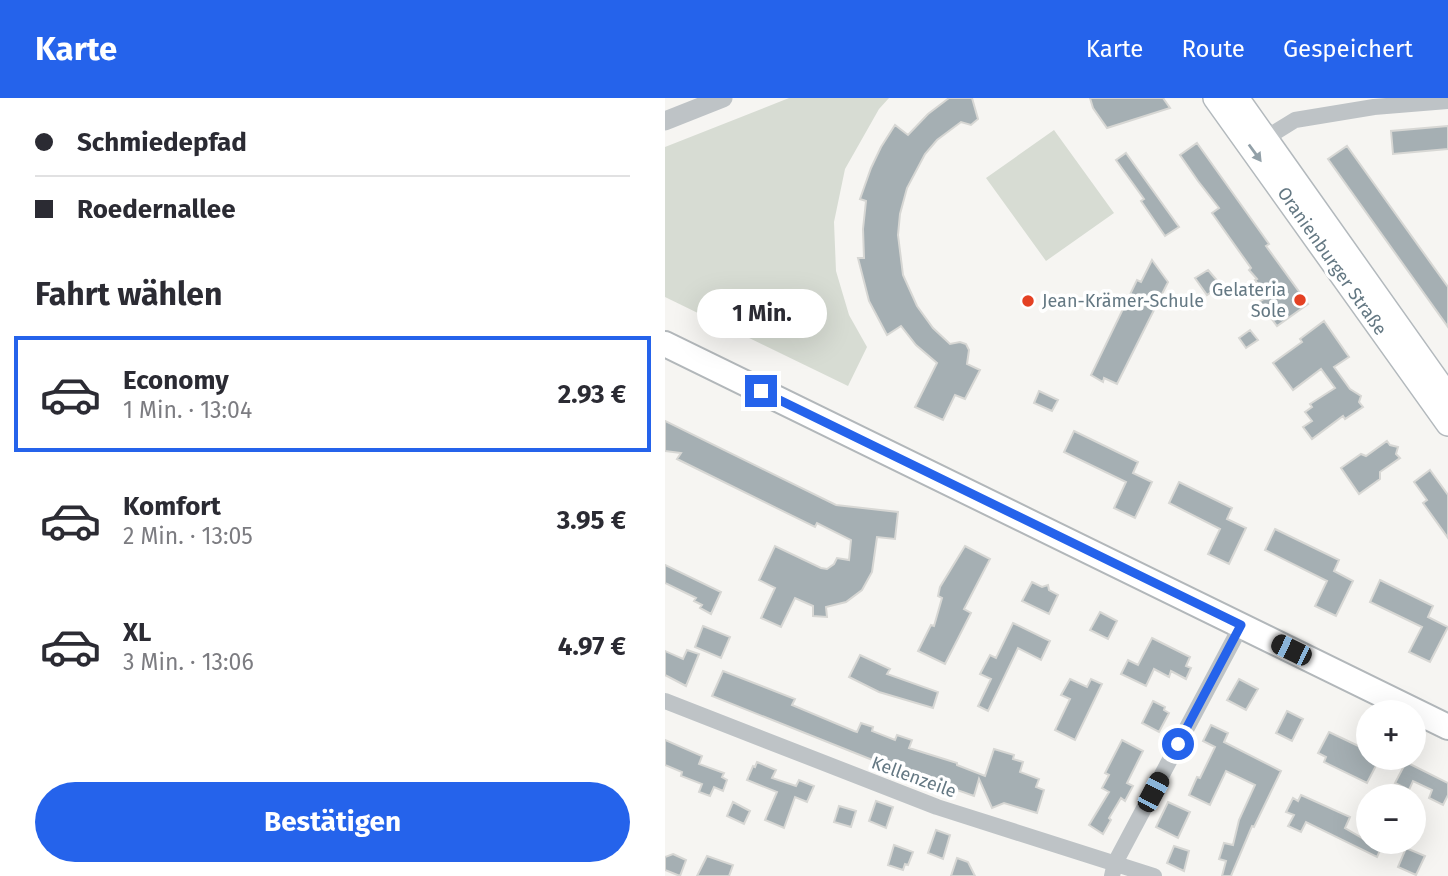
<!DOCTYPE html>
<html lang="de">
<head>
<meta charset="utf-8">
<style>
	:root { --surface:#fff; --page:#f7f7f7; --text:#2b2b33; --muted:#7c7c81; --line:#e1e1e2; --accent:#2563eb }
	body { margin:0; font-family:"Fira Sans",sans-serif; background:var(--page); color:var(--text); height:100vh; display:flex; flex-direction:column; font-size:26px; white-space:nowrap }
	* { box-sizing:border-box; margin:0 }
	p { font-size:23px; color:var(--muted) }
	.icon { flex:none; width:38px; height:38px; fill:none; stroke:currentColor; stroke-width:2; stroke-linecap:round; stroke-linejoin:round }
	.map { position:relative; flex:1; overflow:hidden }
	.details { display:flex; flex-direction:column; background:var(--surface); width:665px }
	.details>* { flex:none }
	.hud { display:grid; align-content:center; height:154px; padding:0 35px; background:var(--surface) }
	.fabs { position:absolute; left:691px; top:602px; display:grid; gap:14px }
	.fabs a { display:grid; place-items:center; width:70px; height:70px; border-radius:50%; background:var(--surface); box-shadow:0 7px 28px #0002; font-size:35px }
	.end { position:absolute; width:32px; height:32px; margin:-16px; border:9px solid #2563eb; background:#fff; box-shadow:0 0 0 4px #fff }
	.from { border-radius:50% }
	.bubble { position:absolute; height:49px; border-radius:24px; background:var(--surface); box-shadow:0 7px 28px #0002; font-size:23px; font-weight:700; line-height:49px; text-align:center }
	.car { position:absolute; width:21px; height:42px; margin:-21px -10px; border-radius:9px; box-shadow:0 0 5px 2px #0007; background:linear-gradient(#222 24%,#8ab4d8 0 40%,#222 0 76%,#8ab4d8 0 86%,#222 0) }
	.hud b { display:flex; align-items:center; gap:24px; height:66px; font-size:26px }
	.hud b+b { border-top:2px solid var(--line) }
	.hud i { width:18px; height:18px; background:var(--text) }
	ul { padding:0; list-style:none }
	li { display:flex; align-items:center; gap:21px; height:116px; margin:0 14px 10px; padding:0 21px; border:4px solid transparent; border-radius:0px }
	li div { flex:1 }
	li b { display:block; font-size:26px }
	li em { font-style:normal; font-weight:700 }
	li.active { border-color:var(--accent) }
	li>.icon { width:63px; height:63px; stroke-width:1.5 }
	h2 { padding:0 35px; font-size:32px; line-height:84px }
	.cta { display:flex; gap:14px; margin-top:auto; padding:14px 35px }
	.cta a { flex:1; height:80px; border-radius:42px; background:var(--accent); color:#fff; font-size:28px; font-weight:700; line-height:80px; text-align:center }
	header { display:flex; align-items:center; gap:42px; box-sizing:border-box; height:98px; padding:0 35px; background:var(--accent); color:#fff }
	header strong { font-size:33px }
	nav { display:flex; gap:38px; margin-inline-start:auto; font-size:24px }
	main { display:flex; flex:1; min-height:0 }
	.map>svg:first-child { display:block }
	.green { fill:#d7dcd3 }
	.building { fill:#a5afb3; stroke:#d7d7d4; stroke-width:2 }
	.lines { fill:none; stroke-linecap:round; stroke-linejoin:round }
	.secondary-casing { stroke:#b3b9bd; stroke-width:26 }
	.primary-casing { stroke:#b2b7ba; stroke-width:28 }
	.minor { stroke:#bec3c6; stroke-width:16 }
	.tertiary { stroke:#bec3c6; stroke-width:19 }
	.secondary { stroke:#fff; stroke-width:23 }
	.primary { stroke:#fff; stroke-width:24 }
	.oneway { fill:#92a0a8 }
	.route { stroke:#2563eb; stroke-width:9 }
	.poi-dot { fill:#e44123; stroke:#fff; stroke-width:2.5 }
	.labels { text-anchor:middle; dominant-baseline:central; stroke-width:7; stroke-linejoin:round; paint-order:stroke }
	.street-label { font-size:18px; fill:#647883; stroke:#fff }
	.poi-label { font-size:18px; fill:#647883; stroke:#fff; text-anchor:end }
</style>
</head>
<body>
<header>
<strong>Karte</strong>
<nav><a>Karte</a><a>Route</a><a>Gespeichert</a></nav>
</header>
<main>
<section class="details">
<div class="hud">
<b><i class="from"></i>Schmiedepfad</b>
<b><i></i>Roedernallee</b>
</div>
<h2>Fahrt wählen</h2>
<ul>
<li class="active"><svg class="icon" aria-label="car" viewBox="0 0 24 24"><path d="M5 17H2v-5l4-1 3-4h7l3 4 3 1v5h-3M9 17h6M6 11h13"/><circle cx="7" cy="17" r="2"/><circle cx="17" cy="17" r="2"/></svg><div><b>Economy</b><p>1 Min. · 13:04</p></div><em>2.93 €</em></li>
<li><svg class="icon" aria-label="car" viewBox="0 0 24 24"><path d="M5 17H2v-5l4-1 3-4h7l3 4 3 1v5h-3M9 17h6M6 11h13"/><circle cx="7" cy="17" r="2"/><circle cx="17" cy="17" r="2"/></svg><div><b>Komfort</b><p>2 Min. · 13:05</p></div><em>3.95 €</em></li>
<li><svg class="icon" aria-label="car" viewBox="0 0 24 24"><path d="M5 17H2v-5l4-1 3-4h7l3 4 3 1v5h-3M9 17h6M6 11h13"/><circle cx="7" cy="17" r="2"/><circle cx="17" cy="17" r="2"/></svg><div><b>XL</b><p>3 Min. · 13:06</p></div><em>4.97 €</em></li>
</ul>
<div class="cta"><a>Bestätigen</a></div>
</section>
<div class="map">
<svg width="783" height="778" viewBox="0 0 783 778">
	<rect width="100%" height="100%" fill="#f6f5f2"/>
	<path class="green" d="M124,0H224L214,11L180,71L169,124L171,173L184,217L202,249L183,288L0,199V49Z
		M389,32L449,115L381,163L321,80Z"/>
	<path class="building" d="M284,0H307L313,21L306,27L296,24L272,42L260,56L242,90L235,116L233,137L238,177L252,208L268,230L285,246L295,244L301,246L304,252L302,266L315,272L300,301L290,297L278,322L250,309L272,265L251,247L236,228L222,237L204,203L193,160H199L198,131L201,103L195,101L206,70L216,49L230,27L243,37L263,16Z
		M425,0H498L505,10L442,30L428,10Z
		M783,28V51L728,56L726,33Z
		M532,45L604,146L601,148L643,206L612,228L594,204L602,199L590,182L592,181L584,172L586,170L547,115L554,110L533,83L515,57Z
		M682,48L783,189V229L663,61Z
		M461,55L514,129L500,138L476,103L479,101L451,62Z
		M487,162L503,184L452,286L439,280L438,284L426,277L472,182L476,184Z
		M543,172L556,187L542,197L530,180Z
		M659,223L684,259L669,269L685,291L696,298L694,304L698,309L680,321L678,318L647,341L638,329L647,323L640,314L647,309L645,306L670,290L656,271L628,292L608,265L637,244L635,241Z
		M585,232L593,242L581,250L574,240Z
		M374,293L393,302L387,313L369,305Z
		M0,323L171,407L233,414L230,441L212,439L207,474L197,492L181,504L161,509L162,519L148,518V508L130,500L116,529L96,520L110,490L94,482L110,448L156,470L162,471L169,466L172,460L184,462L186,442L152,425L150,429L12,361L16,355L0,353Z
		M409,333L473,364L468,375L487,384L470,420L449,410L461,384L399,354Z
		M722,343L725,347L733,349L731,356L735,360L715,374V381L694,396L676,370L696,356L701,358Z
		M765,372L783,397V440L758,405L762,402L749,384Z
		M514,384L567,410L562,421L581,430L564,466L543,456L555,431L504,405Z
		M610,431L674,462L669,473L688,483L671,518L650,508L662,483L600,452Z
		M300,448L325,461L299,511L306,515L280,566L253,553L266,527L269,528L277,500L273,498L275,489Z
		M0,467L56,494L46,516L35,510L37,507L29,503L31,500L0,485Z
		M715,482L768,508L763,519L783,529L765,564L744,554L757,529L705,504Z
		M367,484L377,489L383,487L384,492L393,497L384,516L357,503Z
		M435,514L452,523L443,541L425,532Z
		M348,525L385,543L376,562L353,550L323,613L313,608L326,581L315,576L325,557L331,560Z
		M38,528L65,539L56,560L30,549Z
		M487,540L525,559L521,568L526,570L521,581L506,573L504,579L489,571L481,588L456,576L463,562L473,567Z
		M22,552L34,556L21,588L0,577V553L18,561Z
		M195,557L225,571L222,576L273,594L268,610L214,594L184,579Z
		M58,573L130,601L127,607L189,633L192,634L196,625L208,629L207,633L230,642L232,637L247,642L244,650L292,665V667L320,678L329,651L349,657L348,661L358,664L355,674L374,681L371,689L379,692L372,715L339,705L327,710L314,681L309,698L210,663L47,598Z
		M405,581L422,589L426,581L437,586L410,642L390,632L405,601L396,597Z
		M574,581L593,591L581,612L562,602Z
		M488,603L500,609L499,612L504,615L494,634L477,625Z
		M622,613L638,621L627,643L611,635Z
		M546,627L563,635L559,644L616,673L589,729L587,728L566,778H557L561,763L554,761L559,745L568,747L574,722L590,687L561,673L545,707L524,697L532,679L535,680L550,649L538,643Z
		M664,634L704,653V660H715L702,685L659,664L661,659L653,655Z
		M0,642L37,658L34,666L59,675L57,679L62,682L58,693L49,689L45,698L34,694L37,686L16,678L17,674L0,667Z
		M457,642L478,653L462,685L468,688L460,703L456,700L444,720L446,722L438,736L424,727L444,694L437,690L444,677L440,675Z
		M92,664L111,672L107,680L131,688L134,682L149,688L142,704L130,699L119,730L100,722L112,694L82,682L88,668L90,669Z
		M741,664L783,685V697L778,707L764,700L767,692L748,683L744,692L730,685Z
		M636,697L685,719L680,730L704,744H719L712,759L641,724L636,734L623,728L629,717L621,714L628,700L633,703Z
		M211,703L228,709L221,730L204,723Z
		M68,704L85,713L79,726L62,718Z
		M503,704L525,714L513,740L491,729Z
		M174,708L191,713L186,729L169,724Z
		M271,732L285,737L278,761L263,755Z
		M229,747L248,754L243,767L240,766L238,772L223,767Z
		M509,748L524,753L519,773L502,765Z
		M741,750L760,758L751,777L733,769Z
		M8,756L21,762L15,778L0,772V759Z
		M42,758L68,767L64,778H32Z
		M292,760L303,764L310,778H286Z"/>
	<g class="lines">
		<defs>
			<path id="secondary" d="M550,0L783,326
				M572,0L783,298"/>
			<path id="primary" d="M0,246L783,629"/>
		</defs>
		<use href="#secondary" class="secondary-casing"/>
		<use href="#primary" class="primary-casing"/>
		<path class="minor" d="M601,40L630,22L709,9L783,3
			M0,603L272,709L489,778
			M447,778L450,765L576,528"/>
		<path class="tertiary" d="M0,23L58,0"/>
		<use href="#secondary" class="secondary"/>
		<use href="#primary" class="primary"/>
	</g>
	<defs><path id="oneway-solid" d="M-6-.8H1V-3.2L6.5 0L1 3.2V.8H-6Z" transform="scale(1.75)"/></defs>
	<use class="oneway" href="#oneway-solid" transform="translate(590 55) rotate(54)"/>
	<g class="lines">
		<path class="route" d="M96,293L576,527L513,646"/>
	</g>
	<g class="poi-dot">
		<circle cx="635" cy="202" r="7"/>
		<circle cx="363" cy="203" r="7"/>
	</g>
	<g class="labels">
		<g class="street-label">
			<text transform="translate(667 163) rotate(55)">Oranienburger Straße</text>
			<text transform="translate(249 679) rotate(20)">Kellenzeile</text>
		</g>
		<g class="poi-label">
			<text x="621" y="192">Gelateria<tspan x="621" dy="21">Sole</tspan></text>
			<text x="377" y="203" text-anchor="start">Jean-Krämer-Schule</text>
		</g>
	</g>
</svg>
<div class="fabs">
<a>+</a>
<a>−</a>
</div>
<i class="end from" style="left:513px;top:646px"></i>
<i class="end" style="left:96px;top:293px"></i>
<div class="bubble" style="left:32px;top:191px;width:130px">1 Min.</div>
<i class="car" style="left:626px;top:552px;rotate:296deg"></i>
<i class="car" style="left:488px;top:694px;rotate:28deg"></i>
</div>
</main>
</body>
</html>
